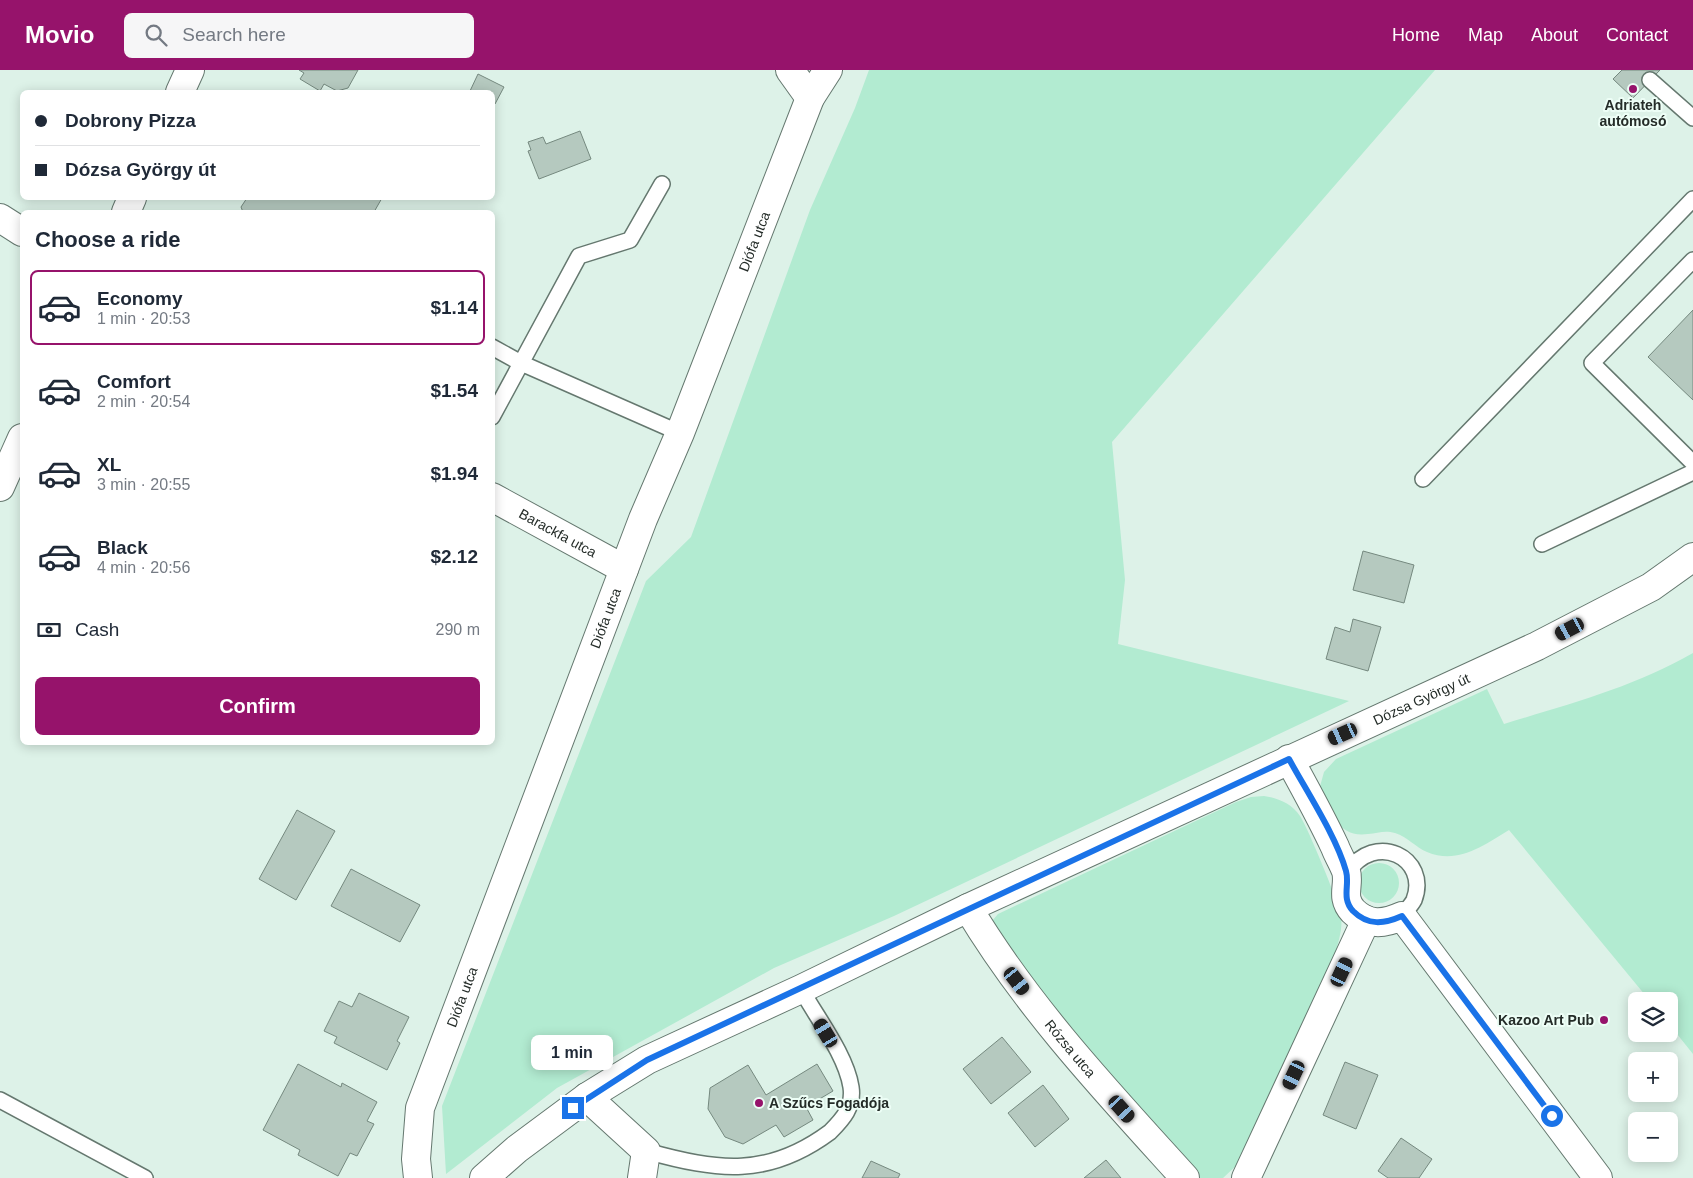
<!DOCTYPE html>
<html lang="en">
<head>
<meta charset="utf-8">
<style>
	:root { --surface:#fff; --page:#f6f6f7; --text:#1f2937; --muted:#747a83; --line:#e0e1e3; --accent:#96136b }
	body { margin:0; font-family:Helvetica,sans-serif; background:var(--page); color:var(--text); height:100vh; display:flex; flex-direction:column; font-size:19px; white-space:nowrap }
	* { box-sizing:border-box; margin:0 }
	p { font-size:16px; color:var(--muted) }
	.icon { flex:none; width:28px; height:28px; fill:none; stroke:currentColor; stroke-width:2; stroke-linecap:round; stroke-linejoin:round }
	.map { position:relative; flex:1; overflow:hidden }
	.drawer { position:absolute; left:20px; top:140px; width:475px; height:535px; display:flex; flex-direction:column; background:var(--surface); border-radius:8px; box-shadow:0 2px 12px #0003 }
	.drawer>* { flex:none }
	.banner { position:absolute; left:20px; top:20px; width:475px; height:110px; border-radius:8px; box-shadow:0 2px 12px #0003; display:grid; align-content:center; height:110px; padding:0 15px; background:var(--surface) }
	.controls { position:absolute; left:1628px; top:922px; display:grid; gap:10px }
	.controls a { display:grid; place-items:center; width:50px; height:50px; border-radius:8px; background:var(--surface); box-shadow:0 2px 12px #0003; font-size:25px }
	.end { position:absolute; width:22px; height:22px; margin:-11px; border:6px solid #1a73e8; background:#fff; box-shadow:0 0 0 2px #fff }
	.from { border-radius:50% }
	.bubble { position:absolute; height:35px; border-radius:8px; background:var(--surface); box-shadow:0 2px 12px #0003; font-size:16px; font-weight:700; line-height:35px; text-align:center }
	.car { position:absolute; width:15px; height:30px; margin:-15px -8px; border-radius:6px; box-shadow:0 0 4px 1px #0007; background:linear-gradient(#222 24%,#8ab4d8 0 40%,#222 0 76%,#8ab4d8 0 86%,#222 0) }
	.banner b { display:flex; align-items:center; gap:18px; height:48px; font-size:19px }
	.banner b+b { border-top:1px solid var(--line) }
	.banner i { width:12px; height:12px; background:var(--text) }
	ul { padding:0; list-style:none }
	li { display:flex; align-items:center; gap:15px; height:75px; margin:0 10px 8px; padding:0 5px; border:2px solid transparent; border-radius:8px }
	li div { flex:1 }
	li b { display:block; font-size:19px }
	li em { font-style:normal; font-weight:700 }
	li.on { border-color:var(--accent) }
	li>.icon { width:45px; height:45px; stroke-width:1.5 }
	h2 { padding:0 15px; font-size:22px; line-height:60px }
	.pay { display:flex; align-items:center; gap:12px; height:55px; padding:0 15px; font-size:19px }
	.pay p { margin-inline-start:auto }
	.cta { display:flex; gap:10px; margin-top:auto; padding:10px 15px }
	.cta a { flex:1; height:58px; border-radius:8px; background:var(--accent); color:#fff; font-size:20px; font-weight:700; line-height:58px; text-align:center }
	header { display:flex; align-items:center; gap:30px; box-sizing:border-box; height:70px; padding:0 25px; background:var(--accent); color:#fff }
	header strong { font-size:24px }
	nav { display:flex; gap:28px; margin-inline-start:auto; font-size:18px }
	.search { width:350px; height:45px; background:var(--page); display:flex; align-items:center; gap:12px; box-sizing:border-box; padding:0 18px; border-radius:8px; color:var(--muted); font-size:19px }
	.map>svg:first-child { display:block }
	.green { fill:#b2ebd1 }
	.building { fill:#b5c9bf; stroke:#75897f }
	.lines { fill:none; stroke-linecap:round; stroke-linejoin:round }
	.service-casing { stroke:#65786f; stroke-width:18 }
	.minor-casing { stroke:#65786f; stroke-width:30 }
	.secondary-casing { stroke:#65786f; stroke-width:30 }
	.service { stroke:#fff; stroke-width:15 }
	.minor { stroke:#fff; stroke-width:28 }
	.secondary { stroke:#fff; stroke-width:28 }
	.route { stroke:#1a73e8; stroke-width:6 }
	.poi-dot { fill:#96136b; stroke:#edfef6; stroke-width:2 }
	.labels { text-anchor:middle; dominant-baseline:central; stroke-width:4; stroke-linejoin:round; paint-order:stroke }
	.poi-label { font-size:14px; font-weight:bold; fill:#242c28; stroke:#edfef6 }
	.street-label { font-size:14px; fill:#242c28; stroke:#edfef6 }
</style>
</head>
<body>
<header>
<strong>Movio</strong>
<div class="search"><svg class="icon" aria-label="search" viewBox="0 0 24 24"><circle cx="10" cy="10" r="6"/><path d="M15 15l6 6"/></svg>Search here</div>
<nav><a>Home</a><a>Map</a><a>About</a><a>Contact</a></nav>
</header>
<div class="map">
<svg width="1693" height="1108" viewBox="0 0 1693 1108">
	<rect width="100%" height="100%" fill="#ddf2e8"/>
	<path class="green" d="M869,0H1435L1112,372L1125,510L1118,574L1349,631L894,846L774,898L557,1018L446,1104L442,1036L646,511L691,467L810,140L855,38Z
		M1693,583V984L1669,954V931H1650L1509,760C1484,775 1458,795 1427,782C1415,777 1408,767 1395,763C1385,760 1378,763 1368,764C1338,768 1332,743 1319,720L1324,702L1336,689L1487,619L1504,654C1569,634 1634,617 1693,583Z
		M1264,726C1278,728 1292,734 1300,746C1308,758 1339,833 1341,846C1343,859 1338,873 1335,885L1239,1093L1223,1108H1199L1018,902L992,851L998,844L1236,732L1251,727Z
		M1359 813a20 20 0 1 1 40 0a20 20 0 1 1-40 0Z"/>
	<path class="building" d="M299,0H358L348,18L337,21L324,14L320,21L300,9L304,3Z
		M1622,0H1660L1633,28L1613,9Z
		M478,4L504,17L495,34L492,33V22L470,21Z
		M580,61L591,89L539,109L528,81L531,80L528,72L543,67L546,74Z
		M247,128H382L374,142H243L241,137Z
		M1693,240V330L1648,287Z
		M1363,481L1414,495L1404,533L1353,520Z
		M1353,549L1381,557L1368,601L1326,589L1335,557L1350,562Z
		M297,740L335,761L296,830L259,809Z
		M351,799L420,835L400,872L331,836Z
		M359,923L409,947L397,971L400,973L387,1000L334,973L337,967L324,961L339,931L352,937Z
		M1002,967L1031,1002L991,1034L963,999Z
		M1345,992L1378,1005L1356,1059L1323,1045Z
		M298,994L341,1017L342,1013L377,1032L367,1051L374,1054L357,1086L350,1083L338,1106L298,1085L300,1080L263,1060Z
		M817,994L833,1021L806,1037L813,1050L784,1067L776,1055L743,1074L725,1067L708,1039L710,1018L748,995L766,1025Z
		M1043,1015L1069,1049L1035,1077L1008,1043Z
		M1401,1068L1432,1089L1419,1108H1388L1378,1101Z
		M1106,1090L1121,1108H1084Z
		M871,1091L900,1104L898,1108H862Z"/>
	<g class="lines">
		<defs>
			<path id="service" d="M1650,10L1693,48
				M1693,190L1592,293L1693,393
				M492,277L521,293L680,363
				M492,347L579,186L630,170L662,114
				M1423,409L1693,129
				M1542,474L1693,402
				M1347,803C1375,760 1430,788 1414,830C1411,836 1405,841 1402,846
				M0,1030L145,1108
				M646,1081C718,1101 768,1108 830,1062C843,1049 854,1037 851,1017C846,985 817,948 801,919"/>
			<g id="minor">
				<path d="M790,0L810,28"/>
				<path d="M180,22L190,0"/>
				<path d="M126,142L132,128"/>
				<path d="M0,148L22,162"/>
				<path d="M0,417L22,368"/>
				<path id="s1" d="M492,427L624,499"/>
				<path d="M1289,689C1305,718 1321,747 1335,777C1338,785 1343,793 1346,801C1350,815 1340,827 1353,841C1368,856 1384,854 1402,846L1598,1108"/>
				<path id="s2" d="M968,838C1028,938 1107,1022 1185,1108"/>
				<path d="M587,1027L646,1081L642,1108"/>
				<path id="s3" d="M418,1108L416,1089L420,1038L643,449L680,363L810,28L828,0"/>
				<path d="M1246,1108L1366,850"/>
			</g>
			<g id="secondary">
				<path id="s4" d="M484,1108L517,1079L587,1027L647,990L801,919L968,838L1537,576L1651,517L1693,487"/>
			</g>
		</defs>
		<use href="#service" class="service-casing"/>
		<use href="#minor" class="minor-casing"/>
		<use href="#secondary" class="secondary-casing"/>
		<use href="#service" class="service"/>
		<use href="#minor" class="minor"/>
		<use href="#secondary" class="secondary"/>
	</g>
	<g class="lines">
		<path class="route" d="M573,1038L647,990L1289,689C1307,722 1336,766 1346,801C1350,815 1341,828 1353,841C1368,856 1384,854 1402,846L1552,1046"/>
	</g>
	<g class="poi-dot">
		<circle cx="1633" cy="19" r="5"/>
		<circle cx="1604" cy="950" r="5"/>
		<circle cx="759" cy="1033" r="5"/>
	</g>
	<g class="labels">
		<g class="poi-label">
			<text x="1633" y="35">Adriateh<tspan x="1633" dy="16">autómosó</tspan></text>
			<text x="1594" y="950" text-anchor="end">Kazoo Art Pub</text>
			<text x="769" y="1033" text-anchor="start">A Szűcs Fogadója</text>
		</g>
		<g class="street-label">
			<text stroke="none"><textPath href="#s3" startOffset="999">Diófa utca</textPath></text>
			<text stroke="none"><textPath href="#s1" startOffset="75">Barackfa utca</textPath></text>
			<text stroke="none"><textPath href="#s3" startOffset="594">Diófa utca</textPath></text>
			<text stroke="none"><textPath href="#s4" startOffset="1056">Dózsa György út</textPath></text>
			<text stroke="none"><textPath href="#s3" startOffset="189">Diófa utca</textPath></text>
			<text stroke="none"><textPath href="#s2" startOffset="174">Rózsa utca</textPath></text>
		</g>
	</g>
</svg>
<div class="controls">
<a><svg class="icon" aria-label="layers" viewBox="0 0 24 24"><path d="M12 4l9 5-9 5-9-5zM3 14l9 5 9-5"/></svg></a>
<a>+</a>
<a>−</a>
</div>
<i class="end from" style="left:1552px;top:1046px"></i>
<i class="end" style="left:573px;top:1038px"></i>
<div class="bubble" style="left:531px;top:965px;width:82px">1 min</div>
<i class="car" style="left:1570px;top:559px;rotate:242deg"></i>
<i class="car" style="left:1343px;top:664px;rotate:246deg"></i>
<i class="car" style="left:1342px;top:902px;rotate:25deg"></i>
<i class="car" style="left:1017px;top:911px;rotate:142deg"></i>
<i class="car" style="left:826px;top:963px;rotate:329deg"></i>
<i class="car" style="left:1294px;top:1005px;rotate:205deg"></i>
<i class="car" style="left:1122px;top:1039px;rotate:138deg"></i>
<div class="banner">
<b><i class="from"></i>Dobrony Pizza</b>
<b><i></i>Dózsa György út</b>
</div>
<section class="drawer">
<h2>Choose a ride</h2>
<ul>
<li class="on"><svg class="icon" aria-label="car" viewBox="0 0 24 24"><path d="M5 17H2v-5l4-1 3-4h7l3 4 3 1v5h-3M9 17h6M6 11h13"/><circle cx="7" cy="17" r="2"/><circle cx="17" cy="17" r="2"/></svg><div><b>Economy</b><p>1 min · 20:53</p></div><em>$1.14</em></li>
<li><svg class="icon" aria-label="car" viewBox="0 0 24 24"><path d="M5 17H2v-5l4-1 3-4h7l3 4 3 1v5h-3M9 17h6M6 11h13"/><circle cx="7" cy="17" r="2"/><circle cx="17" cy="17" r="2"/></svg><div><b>Comfort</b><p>2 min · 20:54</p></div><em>$1.54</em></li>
<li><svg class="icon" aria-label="car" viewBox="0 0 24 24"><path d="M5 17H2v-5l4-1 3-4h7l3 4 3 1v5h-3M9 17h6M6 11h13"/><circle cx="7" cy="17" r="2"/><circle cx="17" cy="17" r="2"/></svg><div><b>XL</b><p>3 min · 20:55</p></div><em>$1.94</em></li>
<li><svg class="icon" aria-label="car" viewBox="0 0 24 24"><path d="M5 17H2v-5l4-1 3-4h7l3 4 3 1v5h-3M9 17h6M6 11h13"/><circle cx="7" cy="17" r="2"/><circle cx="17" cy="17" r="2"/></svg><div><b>Black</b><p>4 min · 20:56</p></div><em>$2.12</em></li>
</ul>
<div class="pay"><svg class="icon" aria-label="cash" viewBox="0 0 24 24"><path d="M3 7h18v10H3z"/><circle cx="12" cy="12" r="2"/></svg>Cash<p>290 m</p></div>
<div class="cta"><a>Confirm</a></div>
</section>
</div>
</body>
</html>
